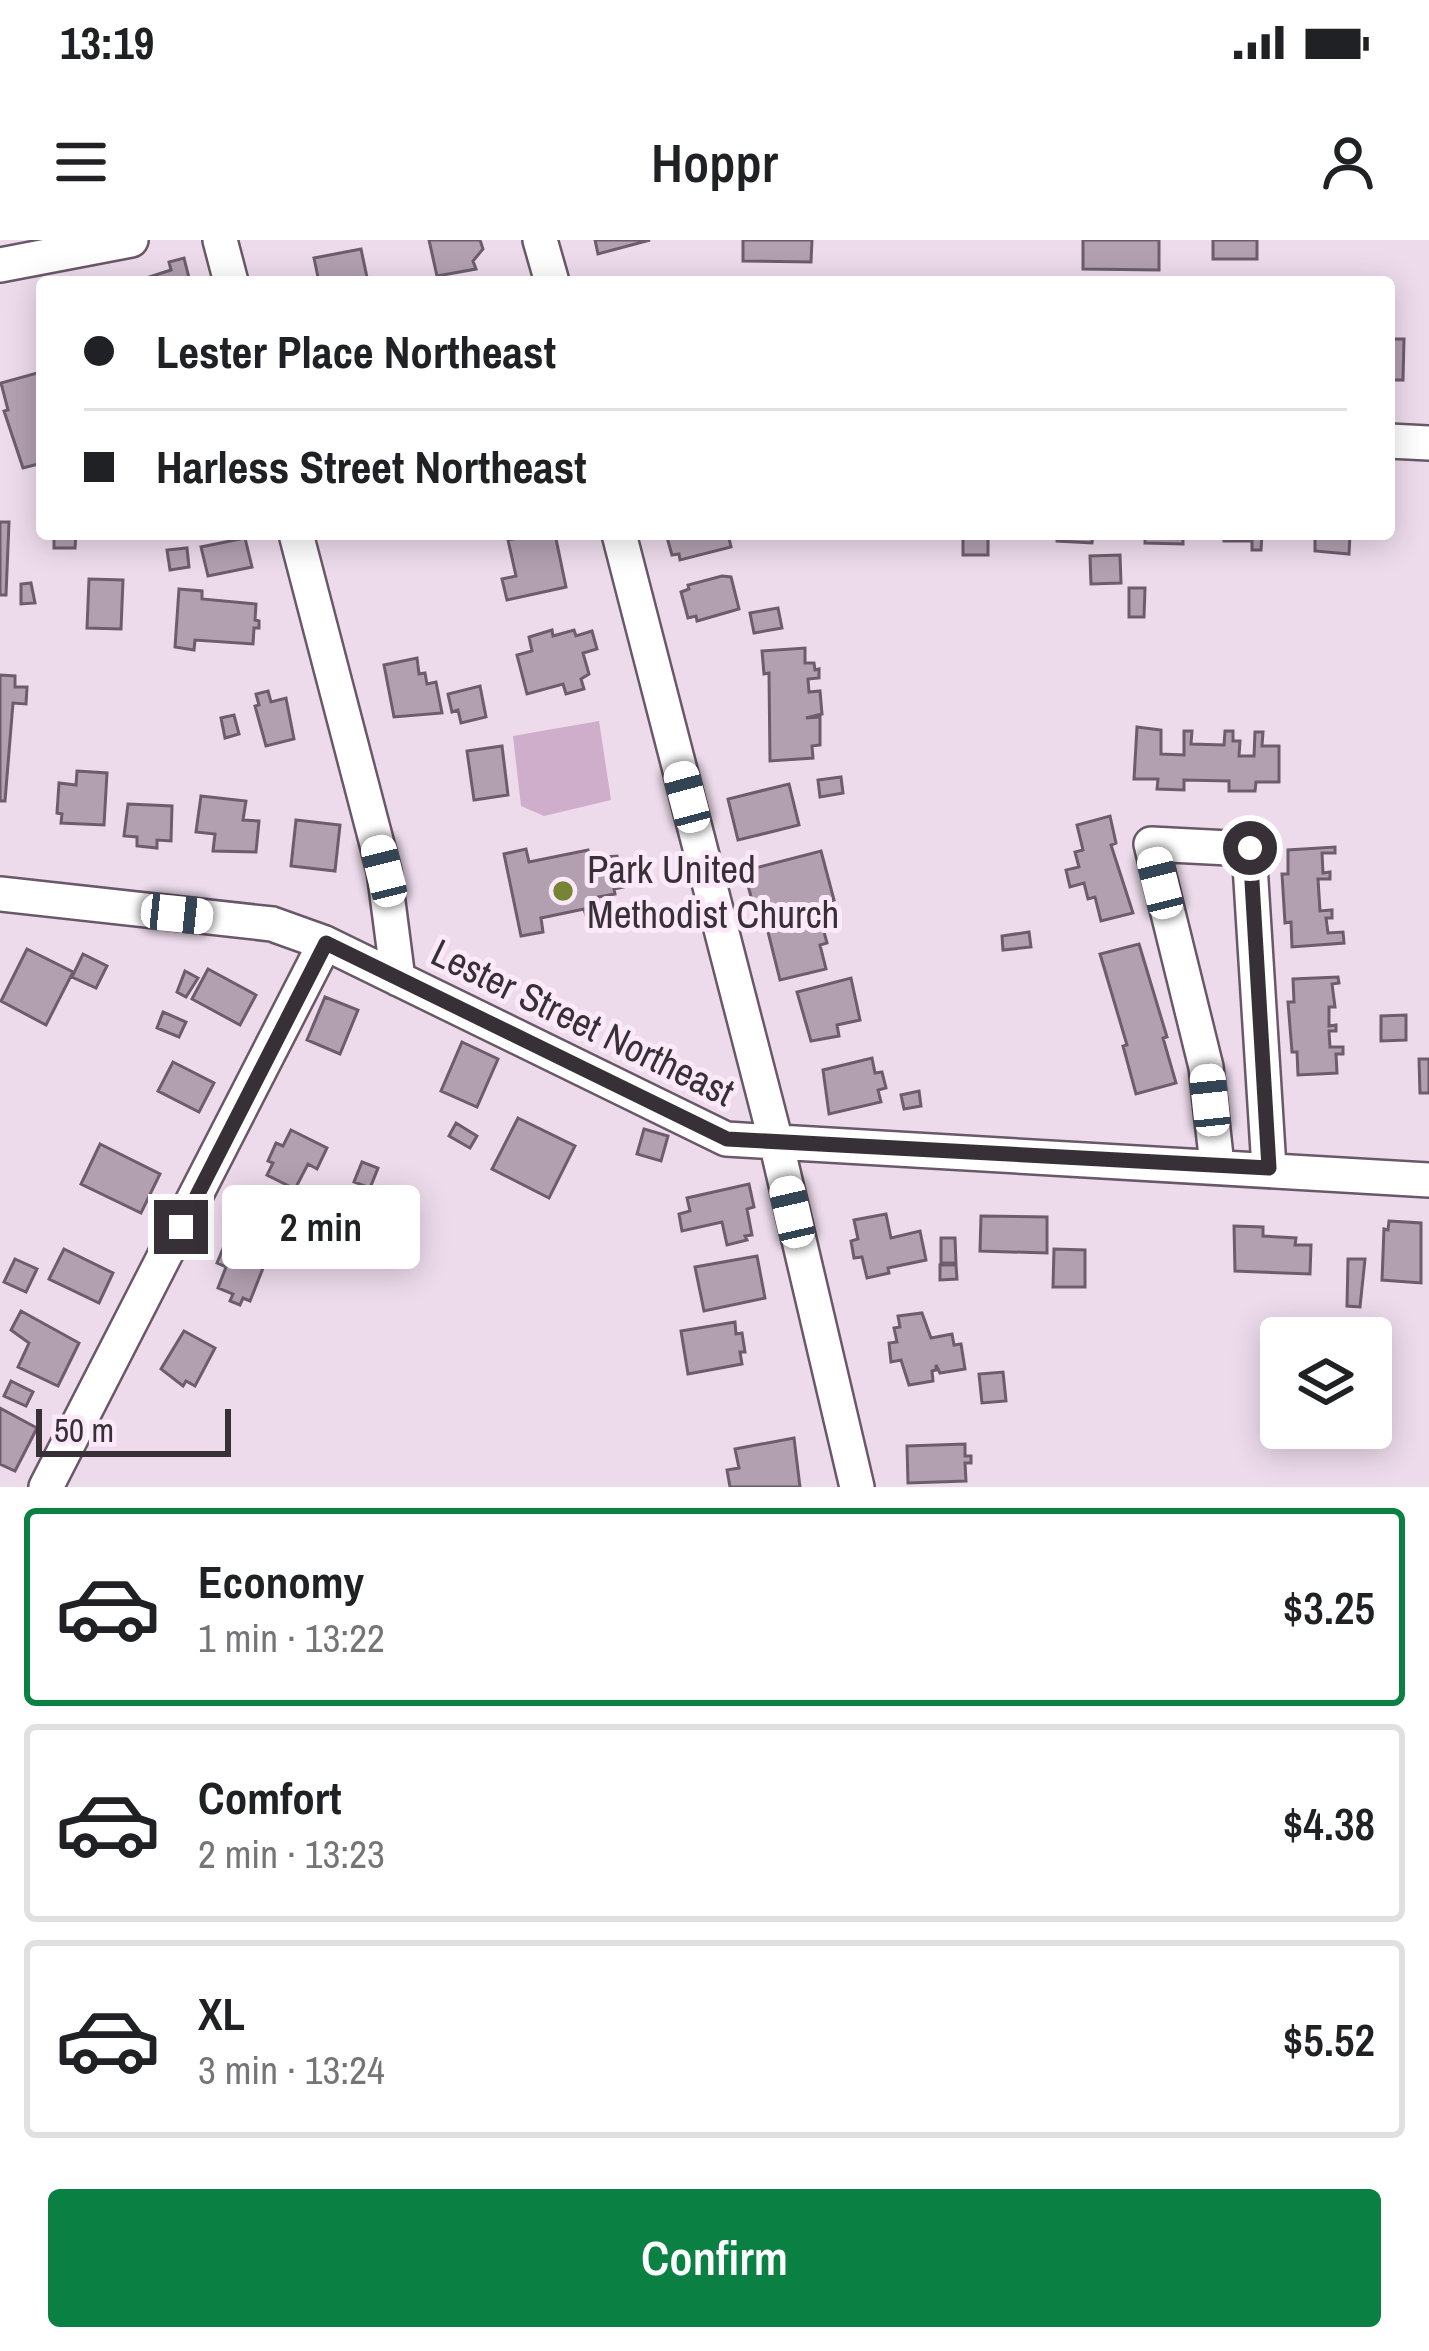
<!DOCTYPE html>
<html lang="en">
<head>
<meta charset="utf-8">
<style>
	:root { --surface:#fff; --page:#f2f2f2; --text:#202124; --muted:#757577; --line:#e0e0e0; --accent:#0b8043 }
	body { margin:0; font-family:"Archivo Narrow",sans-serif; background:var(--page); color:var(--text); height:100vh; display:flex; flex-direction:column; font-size:45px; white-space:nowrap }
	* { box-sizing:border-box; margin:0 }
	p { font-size:39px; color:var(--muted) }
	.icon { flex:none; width:66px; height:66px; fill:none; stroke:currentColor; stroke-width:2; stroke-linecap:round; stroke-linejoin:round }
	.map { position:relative; height:1247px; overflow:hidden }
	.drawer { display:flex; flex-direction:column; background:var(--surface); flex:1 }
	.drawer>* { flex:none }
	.banner { position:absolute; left:36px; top:36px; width:1359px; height:264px; border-radius:12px; box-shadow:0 6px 30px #0003; display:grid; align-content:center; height:264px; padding:0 48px; background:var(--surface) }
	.fabs { position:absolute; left:1260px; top:1077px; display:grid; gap:24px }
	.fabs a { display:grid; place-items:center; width:132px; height:132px; border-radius:12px; background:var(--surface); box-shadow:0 6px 30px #0003; font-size:60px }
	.scale { position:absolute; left:36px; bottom:30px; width:195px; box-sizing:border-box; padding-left:12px; border:6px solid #373036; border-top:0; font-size:33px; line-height:42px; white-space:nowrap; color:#373036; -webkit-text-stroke:9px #fbe8f9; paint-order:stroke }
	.end { position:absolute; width:54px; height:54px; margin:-27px; border:15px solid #373036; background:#fff; box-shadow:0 0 0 6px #fff }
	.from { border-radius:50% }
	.bubble { position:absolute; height:84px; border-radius:12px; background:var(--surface); box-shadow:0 6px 30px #0003; font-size:39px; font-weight:600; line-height:84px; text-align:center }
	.car { position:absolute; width:36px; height:72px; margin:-36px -18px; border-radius:15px; box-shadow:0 0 9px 3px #0007; background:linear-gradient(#fff 24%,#345 0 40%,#fff 0 76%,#345 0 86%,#fff 0) }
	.banner b { display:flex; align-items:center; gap:42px; height:114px; font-size:45px }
	.banner b+b { border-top:3px solid var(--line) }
	.banner i { width:30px; height:30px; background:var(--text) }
	ul { padding:21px 0 0; list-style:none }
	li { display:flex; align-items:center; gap:36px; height:198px; margin:0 24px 18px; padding:0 24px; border:6px solid var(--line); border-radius:12px }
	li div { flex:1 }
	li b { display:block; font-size:45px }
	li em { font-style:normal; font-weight:600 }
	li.current { border-color:var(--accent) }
	li>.icon { width:108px; height:108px; stroke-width:1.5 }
	.primary-button { display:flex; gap:24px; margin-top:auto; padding:24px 48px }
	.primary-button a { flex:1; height:138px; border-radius:12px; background:var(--accent); color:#fff; font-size:48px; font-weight:600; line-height:138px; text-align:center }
	.status { display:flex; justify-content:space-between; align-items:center; height:84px; padding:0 60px; background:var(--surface); direction:ltr }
	.status svg { height:33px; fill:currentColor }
	header { display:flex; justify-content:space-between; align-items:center; height:156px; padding:0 48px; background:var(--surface); font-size:54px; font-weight:600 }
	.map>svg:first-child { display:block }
	.green { fill:#ceaecb }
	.building { fill:#b2a0b0; stroke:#6d5d6c; stroke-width:3 }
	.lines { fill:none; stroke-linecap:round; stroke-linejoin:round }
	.minor-casing { stroke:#695968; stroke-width:38 }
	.minor { stroke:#fff; stroke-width:33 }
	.route { stroke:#373036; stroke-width:15 }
	.poi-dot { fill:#758534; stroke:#fbe8f9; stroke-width:4.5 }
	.labels { text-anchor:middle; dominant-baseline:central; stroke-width:10; stroke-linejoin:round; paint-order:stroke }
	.poi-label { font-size:39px; fill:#373036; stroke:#fbe8f9; text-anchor:start }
	.street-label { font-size:39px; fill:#373036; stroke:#fbe8f9 }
</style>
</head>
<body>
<div class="status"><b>13:19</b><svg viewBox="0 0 49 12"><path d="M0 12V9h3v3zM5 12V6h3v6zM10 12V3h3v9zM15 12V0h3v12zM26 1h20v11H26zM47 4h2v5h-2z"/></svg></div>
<header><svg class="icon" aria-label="menu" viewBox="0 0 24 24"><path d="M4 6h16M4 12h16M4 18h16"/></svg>Hoppr<svg class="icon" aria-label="person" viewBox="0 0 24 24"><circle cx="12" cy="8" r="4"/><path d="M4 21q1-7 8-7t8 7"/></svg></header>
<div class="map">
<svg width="1429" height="1247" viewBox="0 0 1429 1247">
	<rect width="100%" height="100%" fill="#eddbeb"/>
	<path class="green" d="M599,481L611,560L544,576L521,566L513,496Z"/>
	<path class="building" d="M429,0H480L483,9L473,21L476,29L437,36Z
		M595,0H650L598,14Z
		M743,0H812L811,22L743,21Z
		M1083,0H1159V30L1083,29Z
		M1213,0H1257V19H1213Z
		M361,9L368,42H319L314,18Z
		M184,18L190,42H134L171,30L169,22Z
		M1389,99H1404L1403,140H1389Z
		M37,133L42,153V223L23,228L4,171L8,170L1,143Z
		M0,282H9L6,355H0Z
		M54,294H76L75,308H54Z
		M537,294H555L566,347L507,360L502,339L516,336L508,300Z
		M666,294H728L731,307L680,320L679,314L672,315Z
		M1057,294H1093L1092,303L1057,301Z
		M1145,294H1183V304L1145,303Z
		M1224,294H1262L1261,310H1252V301H1224Z
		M1315,294H1350L1349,314L1315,311Z
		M245,298L252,327L208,336L201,307Z
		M963,298H988V315H963Z
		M187,308L189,327L170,330L167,310Z
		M1120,315L1121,343L1091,344L1090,316Z
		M722,336L731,337L739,369L697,381L696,376L688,378L681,352L689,349L688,345Z
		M89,339L123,340L121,389L87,388Z
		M31,343L35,363L21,364V344Z
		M1129,348H1145L1144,377H1129Z
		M179,349L202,351V359L256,364L255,380L259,381V388H254L253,404L195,400L194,410L175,407Z
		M778,368L782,388L754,393L750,373Z
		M552,390L553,396L574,390L576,396L592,391L597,409L583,413L589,434L581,439L584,449L566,454L563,444L527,454L517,415L532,411L529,397Z
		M805,408V423H814L815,430L819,429V438L808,439L809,452L820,451L822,474L806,478L820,477V505L812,506L813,518L770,521L769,433L764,434L762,411Z
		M417,418L419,434L425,433L427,444L436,442L442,473L394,477L384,425Z
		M0,435L15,436V447H27L26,464L13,463L5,561H0Z
		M480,446L486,477L461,483L458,470L452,472L448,454Z
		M268,451L271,462L286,458L294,499L266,506L255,466L259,465L256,454Z
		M234,475L239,494L225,498L221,478Z
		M1137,487L1161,490V514L1184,515V491H1192L1191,504L1224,505L1225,491H1233V501H1240L1239,516H1254L1255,492H1263L1262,506H1279V542H1256L1255,551H1229V541L1184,540V550L1157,549L1158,539H1134Z
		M502,506L508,555L474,560L467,511Z
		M77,531L107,533L104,585L61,583L62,574L57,573L59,543L76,545Z
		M841,537L843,553L820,557L818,540Z
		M789,544L799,585L738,600L728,559Z
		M201,556L246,561L243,580L259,581L256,612L213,611L215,594L196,592Z
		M128,564L172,566L171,601L157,600V608L137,606V597L124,596Z
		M1110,576L1116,603L1111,605L1133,673L1101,681L1095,657L1088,659L1084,643L1070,647L1066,630L1079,627L1075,612L1083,610L1077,585Z
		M296,580L340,585L335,631L291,626Z
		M1335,607V613H1322L1323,633L1330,632V639H1318L1320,671L1332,670V678H1326L1328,693L1343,692L1344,703L1292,707L1291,682L1285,683L1282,634H1288V610Z
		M526,609L529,622L588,610L590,618L617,616L623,647L614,649L615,654L598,657L597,673L586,676L584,669L541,678L543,692L521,696L504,614Z
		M821,611L834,660L758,682L744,631Z
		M812,678L815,690L823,688L827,703L820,705L826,729L780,740L767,688Z
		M1029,692L1031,707L1003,710L1002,696Z
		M1139,704L1167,797L1163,798L1176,843L1136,854L1123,806L1127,805L1100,714Z
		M27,709L73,732L46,785L1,761Z
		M83,714L107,726L96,748L72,737Z
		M208,729L256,755L240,785L192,759Z
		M185,731L198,738L186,757L177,752Z
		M1338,737L1339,743L1332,744L1335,767H1329V786L1336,785V791H1329L1330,807H1343V814H1336L1337,833L1298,835L1297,812H1292L1288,762H1294L1293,739Z
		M851,738L860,780L837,785L839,796L811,801L797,752Z
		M325,757L358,770L340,814L307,800Z
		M163,772L186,782L179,797L157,788Z
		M1406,775V800L1381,801V776Z
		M462,802L498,819L477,867L441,851Z
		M872,818L875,833L882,832L886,848L878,850L881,862L829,874L823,830Z
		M1419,819H1429V853H1420Z
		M173,822L214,843L199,872L158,851Z
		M919,851L921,866L904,869L901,855Z
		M518,878L575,906L549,958L492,929Z
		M456,883L477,896L470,908L449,896Z
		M644,889L668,896L661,921L637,914Z
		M291,890L327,908L317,929L308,924L295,949L267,935L273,923L268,921L276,903L283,906Z
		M100,904L160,934L141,973L81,944Z
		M362,922L378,928L370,948L354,942Z
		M749,944L754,967L747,969L752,995L745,996L747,1000L727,1005L722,982L682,991L679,974L690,971L687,958Z
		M886,974L891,998L920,991L926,1020L888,1028L889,1033L867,1038L862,1017L854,1018L851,1001L858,999L854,980Z
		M981,976L1047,977V1013L980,1011Z
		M1389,981L1421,983V1043L1382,1040L1384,989L1388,990Z
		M1234,986L1263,987V996L1296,998L1295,1005H1311L1310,1034L1235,1031Z
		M244,992L273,1003L250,1061L243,1058L240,1065L230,1061L233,1054L218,1048L226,1027L217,1023L227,999L239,1004Z
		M941,998H955L956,1023H941Z
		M64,1009L113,1033L99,1063L49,1039Z
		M1054,1009L1085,1010V1047H1053Z
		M757,1016L765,1058L704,1071L695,1027Z
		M15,1019L37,1029L26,1052L4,1042Z
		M1348,1019H1365L1360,1067L1347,1066Z
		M940,1025H956L957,1039L940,1040Z
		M21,1071L79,1103L58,1146L18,1127L29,1103L11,1090Z
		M922,1073L931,1098L952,1094L954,1105L961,1104L965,1129L940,1133L936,1125V1130L932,1131L933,1141L909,1145L901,1120L891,1122L889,1103L897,1102L894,1088L900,1087L898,1076Z
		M735,1082L736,1094L742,1093L745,1112H740L742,1124L688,1134L681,1091Z
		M184,1091L215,1108L195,1146L186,1141L183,1146L161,1129Z
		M1003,1132L1006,1161L982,1163L979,1134Z
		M11,1141L33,1152L26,1166L4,1156Z
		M0,1168L37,1188L15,1231L0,1224Z
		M794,1198L800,1247H730L727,1230L739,1228L735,1209Z
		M965,1204V1216H971V1223H965L966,1241L908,1243L907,1206Z"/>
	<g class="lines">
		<defs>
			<path id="minor" d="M220,0L231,42
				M540,0L552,42
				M0,25L131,0
				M1389,201L1429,203
				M296,294L384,631L398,739
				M619,294L776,902L857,1247
				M0,654L272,684L325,703L726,899L1429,940
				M1217,925L1206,827L1151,604L1249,609L1269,928
				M46,1247L325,703"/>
		</defs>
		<use href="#minor" class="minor-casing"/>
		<use href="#minor" class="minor"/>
	</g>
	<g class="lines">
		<path class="route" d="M181,987L326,703L727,899L1269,928L1250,608"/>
	</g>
	<circle class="poi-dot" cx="563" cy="651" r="12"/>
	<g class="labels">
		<g class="poi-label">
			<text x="587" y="629">Park United<tspan x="587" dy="45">Methodist Church</tspan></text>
		</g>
		<g class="street-label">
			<text transform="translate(583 782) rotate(26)">Lester Street Northeast</text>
		</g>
	</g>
</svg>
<div class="fabs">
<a><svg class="icon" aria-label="layers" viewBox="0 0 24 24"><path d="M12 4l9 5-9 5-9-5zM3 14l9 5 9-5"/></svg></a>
</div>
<div class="scale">50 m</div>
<i class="end from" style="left:1250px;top:608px"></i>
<i class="end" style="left:181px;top:987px"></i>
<div class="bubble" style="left:222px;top:945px;width:198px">2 min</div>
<i class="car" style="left:687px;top:557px;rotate:345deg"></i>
<i class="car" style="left:384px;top:631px;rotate:346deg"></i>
<i class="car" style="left:1160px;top:643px;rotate:346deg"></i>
<i class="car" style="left:177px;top:674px;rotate:96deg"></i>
<i class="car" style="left:1210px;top:860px;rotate:354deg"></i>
<i class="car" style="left:792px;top:972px;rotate:347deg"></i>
<div class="banner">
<b><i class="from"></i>Lester Place Northeast</b>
<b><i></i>Harless Street Northeast</b>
</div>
</div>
<section class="drawer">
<ul>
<li class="current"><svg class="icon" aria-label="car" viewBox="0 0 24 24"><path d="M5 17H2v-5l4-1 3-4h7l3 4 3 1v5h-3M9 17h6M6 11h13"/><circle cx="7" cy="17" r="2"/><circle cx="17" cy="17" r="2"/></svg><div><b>Economy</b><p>1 min · 13:22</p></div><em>$3.25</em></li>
<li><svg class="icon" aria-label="car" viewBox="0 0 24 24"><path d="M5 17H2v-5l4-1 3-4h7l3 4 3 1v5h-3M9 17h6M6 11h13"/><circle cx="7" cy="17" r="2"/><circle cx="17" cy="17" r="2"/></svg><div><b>Comfort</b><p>2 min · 13:23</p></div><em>$4.38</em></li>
<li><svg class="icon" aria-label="car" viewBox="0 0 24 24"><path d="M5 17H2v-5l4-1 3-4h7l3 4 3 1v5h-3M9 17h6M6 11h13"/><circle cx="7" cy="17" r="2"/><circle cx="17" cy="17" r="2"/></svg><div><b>XL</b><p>3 min · 13:24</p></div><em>$5.52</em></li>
</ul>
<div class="primary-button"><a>Confirm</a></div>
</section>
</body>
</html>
